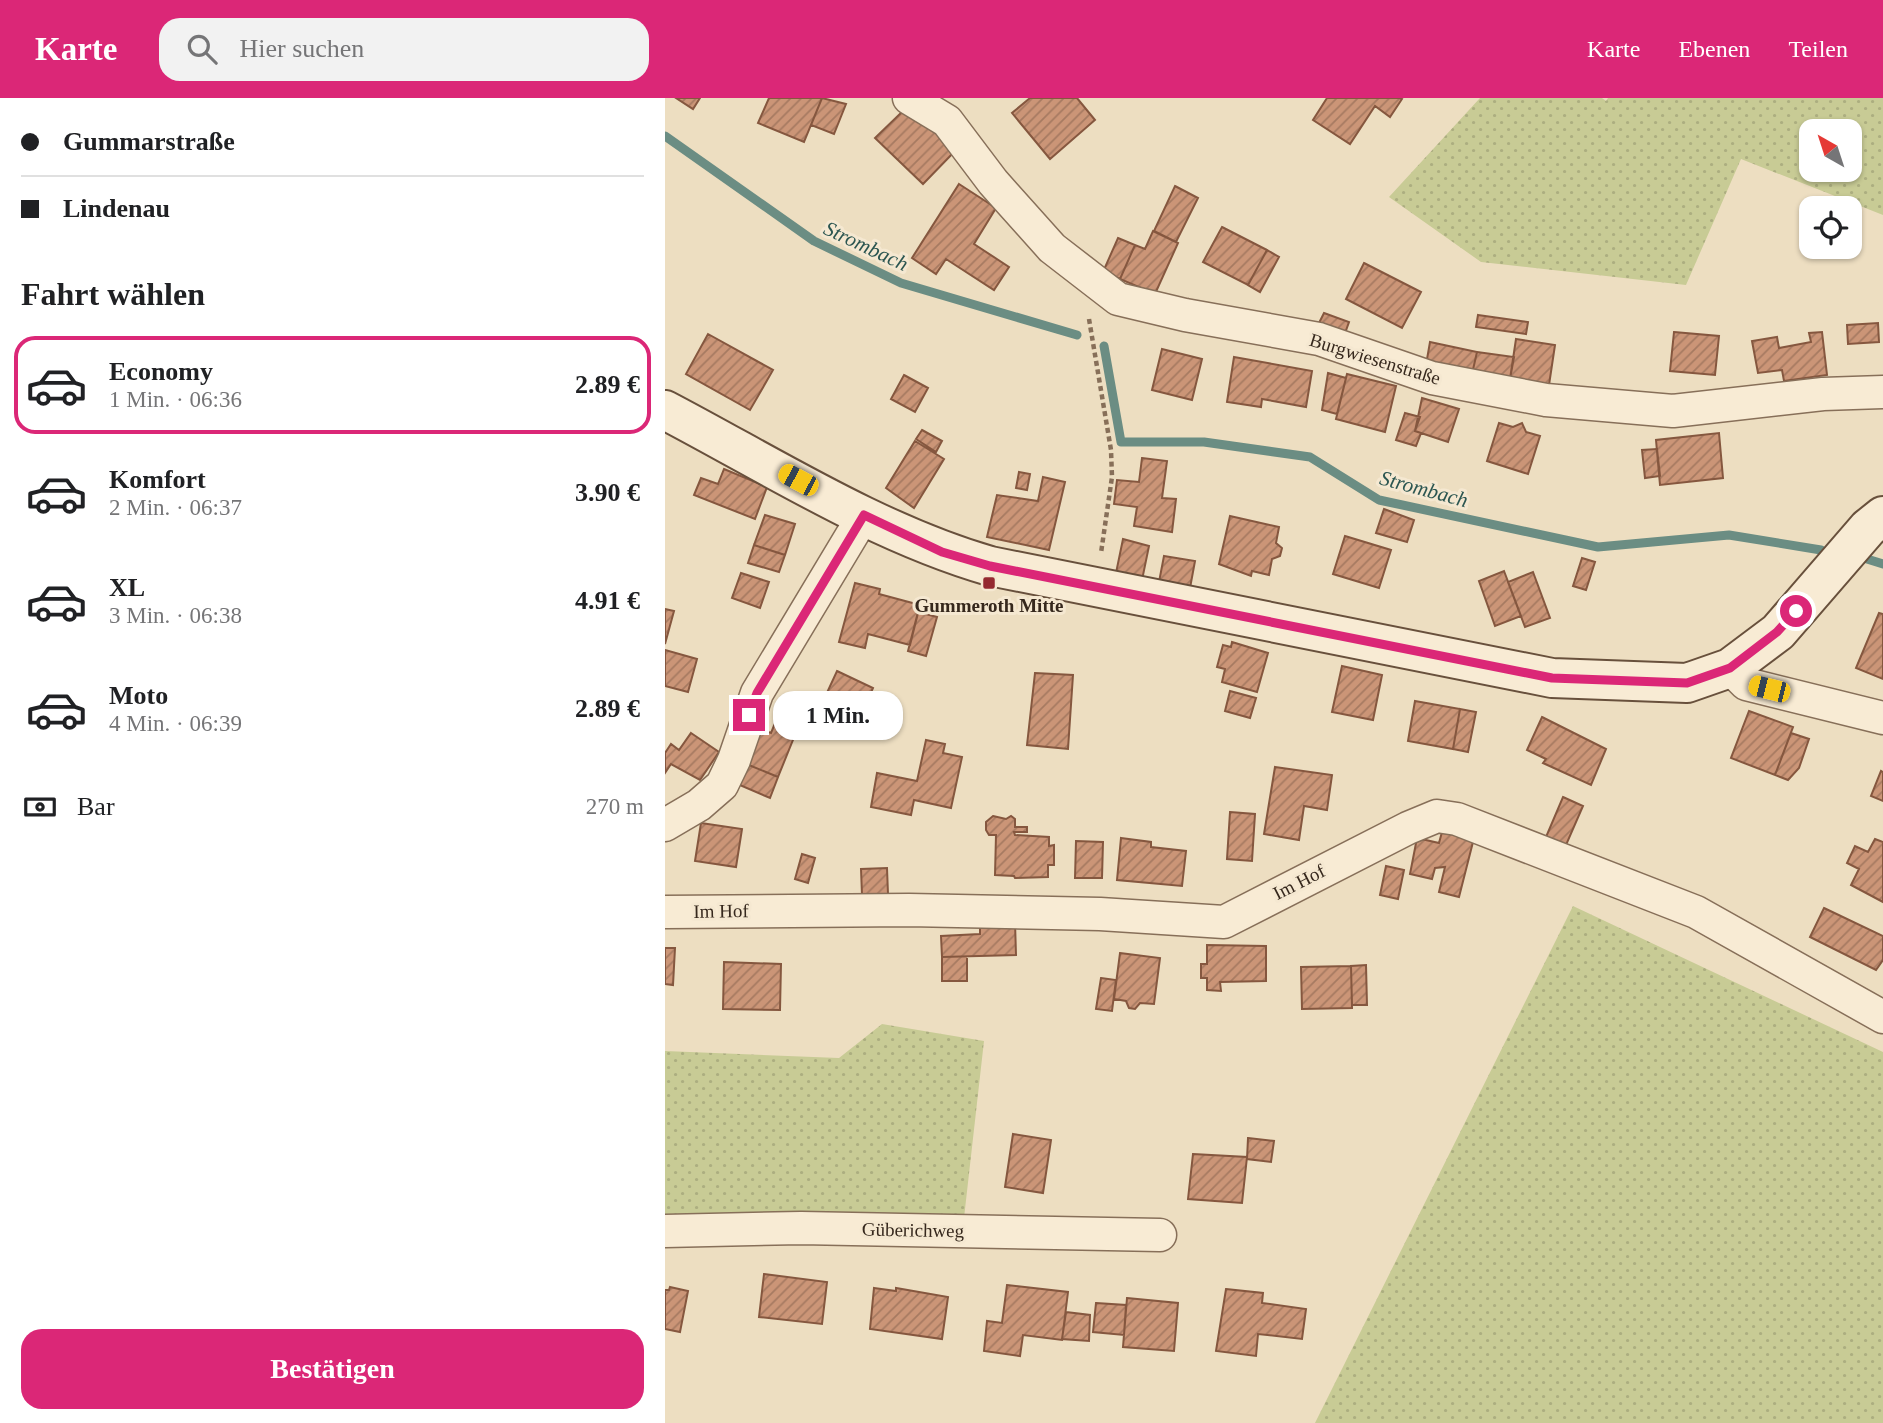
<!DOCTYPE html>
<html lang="de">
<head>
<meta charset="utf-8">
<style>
	:root { --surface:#fff; --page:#f2f2f2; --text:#202124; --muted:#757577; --line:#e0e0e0; --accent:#db2777 }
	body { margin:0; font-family:Georgia,serif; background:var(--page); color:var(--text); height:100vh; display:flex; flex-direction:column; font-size:26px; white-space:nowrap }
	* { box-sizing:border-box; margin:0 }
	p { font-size:23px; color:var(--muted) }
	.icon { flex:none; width:38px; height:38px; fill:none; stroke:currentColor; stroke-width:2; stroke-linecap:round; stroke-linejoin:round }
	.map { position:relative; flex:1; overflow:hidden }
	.details { display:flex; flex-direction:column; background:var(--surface); width:665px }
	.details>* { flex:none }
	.top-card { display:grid; align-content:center; height:154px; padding:0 21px; background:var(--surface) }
	.needle { width:46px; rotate:321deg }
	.buttons { position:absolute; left:1134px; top:21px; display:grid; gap:14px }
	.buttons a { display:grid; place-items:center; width:63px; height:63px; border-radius:14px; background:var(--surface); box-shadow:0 2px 5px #0004; font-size:35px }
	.end { position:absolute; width:32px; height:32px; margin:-16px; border:9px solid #db2777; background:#fff; box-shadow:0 0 0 4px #fff }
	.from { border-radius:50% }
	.bubble { position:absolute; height:49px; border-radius:21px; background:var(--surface); box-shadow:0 2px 5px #0004; font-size:23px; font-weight:600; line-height:49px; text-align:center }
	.car { position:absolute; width:21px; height:42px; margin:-21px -10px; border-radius:9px; box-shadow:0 0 5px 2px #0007; background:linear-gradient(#f5c518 24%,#345 0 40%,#f5c518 0 76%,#345 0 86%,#f5c518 0) }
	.top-card b { display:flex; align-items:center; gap:24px; height:66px; font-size:26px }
	.top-card b+b { border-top:2px solid var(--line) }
	.top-card i { width:18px; height:18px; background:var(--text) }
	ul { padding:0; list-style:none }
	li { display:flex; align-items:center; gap:21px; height:98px; margin:0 14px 10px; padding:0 7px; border:4px solid transparent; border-radius:21px }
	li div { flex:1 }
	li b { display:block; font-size:26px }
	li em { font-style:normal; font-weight:600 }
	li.current { border-color:var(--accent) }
	li>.icon { width:63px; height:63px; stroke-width:1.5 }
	h2 { padding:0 21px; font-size:32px; line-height:84px }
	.pay { display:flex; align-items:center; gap:18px; height:77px; padding:0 21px; font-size:26px }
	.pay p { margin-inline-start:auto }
	.button { display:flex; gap:14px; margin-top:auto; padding:14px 21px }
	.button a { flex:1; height:80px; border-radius:21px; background:var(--accent); color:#fff; font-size:28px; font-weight:600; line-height:80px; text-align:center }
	header { display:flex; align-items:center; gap:42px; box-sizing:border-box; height:98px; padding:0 35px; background:var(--accent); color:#fff }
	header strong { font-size:33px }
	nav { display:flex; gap:38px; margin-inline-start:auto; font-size:24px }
	.search { width:490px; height:63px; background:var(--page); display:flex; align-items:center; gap:18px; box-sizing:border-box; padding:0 24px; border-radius:21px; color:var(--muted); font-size:26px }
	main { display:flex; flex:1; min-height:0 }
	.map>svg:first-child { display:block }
	.grass { fill:url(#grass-dots); fill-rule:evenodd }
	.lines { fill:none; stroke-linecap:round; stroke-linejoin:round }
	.stream { stroke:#6b8d83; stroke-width:9 }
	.building { fill:url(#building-hatch); stroke:#85573f; stroke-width:2 }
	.street-casing { stroke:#876f59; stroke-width:35 }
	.secondary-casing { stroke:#68503c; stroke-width:42 }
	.path { stroke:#876f59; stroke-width:4.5; stroke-dasharray:5 3.5; stroke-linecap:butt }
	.street { stroke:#f8ebd4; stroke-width:32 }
	.secondary { stroke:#f8ebd4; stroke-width:38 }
	.route { stroke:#db2777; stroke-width:9 }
	.poi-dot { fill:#952930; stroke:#f5e8d1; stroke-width:2.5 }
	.labels { text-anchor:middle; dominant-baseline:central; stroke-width:6; stroke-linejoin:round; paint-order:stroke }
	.street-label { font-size:19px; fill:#36281d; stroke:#f5e8d1 }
	.poi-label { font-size:19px; font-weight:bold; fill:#36281d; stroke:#f5e8d1 }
	.water-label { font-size:21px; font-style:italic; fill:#2c5651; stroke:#f5e8d1 }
</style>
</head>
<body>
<header>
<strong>Karte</strong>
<div class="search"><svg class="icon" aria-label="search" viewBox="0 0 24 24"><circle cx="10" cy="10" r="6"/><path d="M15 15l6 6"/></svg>Hier suchen</div>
<nav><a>Karte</a><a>Ebenen</a><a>Teilen</a></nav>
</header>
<main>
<section class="details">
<div class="top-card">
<b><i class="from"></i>Gummarstraße</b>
<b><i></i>Lindenau</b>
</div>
<h2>Fahrt wählen</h2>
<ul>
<li class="current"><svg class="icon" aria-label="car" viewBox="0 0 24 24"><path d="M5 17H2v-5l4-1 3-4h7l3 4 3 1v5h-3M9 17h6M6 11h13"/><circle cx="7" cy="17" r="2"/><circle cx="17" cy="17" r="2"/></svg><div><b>Economy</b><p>1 Min. · 06:36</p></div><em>2.89 €</em></li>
<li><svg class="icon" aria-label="car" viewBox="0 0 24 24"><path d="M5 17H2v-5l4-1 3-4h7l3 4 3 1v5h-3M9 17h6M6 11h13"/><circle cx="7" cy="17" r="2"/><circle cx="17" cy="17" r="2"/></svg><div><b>Komfort</b><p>2 Min. · 06:37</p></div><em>3.90 €</em></li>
<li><svg class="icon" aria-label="car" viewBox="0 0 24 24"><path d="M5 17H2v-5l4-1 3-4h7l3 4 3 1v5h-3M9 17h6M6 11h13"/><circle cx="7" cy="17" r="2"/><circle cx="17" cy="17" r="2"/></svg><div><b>XL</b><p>3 Min. · 06:38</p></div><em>4.91 €</em></li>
<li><svg class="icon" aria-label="car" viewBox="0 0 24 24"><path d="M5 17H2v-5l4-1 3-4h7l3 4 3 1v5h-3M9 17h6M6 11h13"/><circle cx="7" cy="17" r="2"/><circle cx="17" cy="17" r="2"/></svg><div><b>Moto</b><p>4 Min. · 06:39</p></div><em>2.89 €</em></li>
</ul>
<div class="pay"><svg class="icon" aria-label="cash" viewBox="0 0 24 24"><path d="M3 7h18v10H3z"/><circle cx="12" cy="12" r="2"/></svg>Bar<p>270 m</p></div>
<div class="button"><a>Bestätigen</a></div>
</section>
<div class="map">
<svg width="1218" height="1325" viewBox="0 0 1218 1325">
	<defs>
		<pattern id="grass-dots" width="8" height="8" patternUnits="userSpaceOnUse" patternTransform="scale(1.75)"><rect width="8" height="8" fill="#c8cb95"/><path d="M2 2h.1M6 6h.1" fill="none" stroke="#acae80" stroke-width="1.8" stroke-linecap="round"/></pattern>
		<pattern id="building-hatch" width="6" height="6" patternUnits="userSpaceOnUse" patternTransform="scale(1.75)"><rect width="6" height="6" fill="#cb9577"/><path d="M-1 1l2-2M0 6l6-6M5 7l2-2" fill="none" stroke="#a67a61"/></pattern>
	</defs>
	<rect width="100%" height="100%" fill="#eddec1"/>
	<path class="grass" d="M815,0H937L941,3L943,0H1218V117L1076,61L1021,187L816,164L724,99ZM1146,33H1185V72H1146Z
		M908,808L1218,954V1325H650Z
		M217,926L319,943L299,1120L0,1121V953L174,960Z"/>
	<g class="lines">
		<path class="stream" d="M0,38L149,143L236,185L412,237
			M439,248L456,344H539L645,359L714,402L933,449L1064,437L1156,452
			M1202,461L1218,466"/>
	</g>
	<path class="building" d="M11,0H35L28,11Z
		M104,0H157L139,44L93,25Z
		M157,0L181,6L169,36L146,27Z
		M365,0H412L430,22L385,61L347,15Z
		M662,0H735L737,1L725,19L710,8L685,46L648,22Z
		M243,8L291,52L258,86L210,40Z
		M294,86L331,110L309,146L344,169L329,192L281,161L271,176L247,160Z
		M510,88L533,100L511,144L489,133Z
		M557,129L602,152L583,187L538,164Z
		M488,133L513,145L490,196L455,181L470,147L480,151Z
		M453,140L470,147L455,181L438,174Z
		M602,152L614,159L595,194L583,187Z
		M699,165L756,194L737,230L681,201Z
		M659,215L684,224L679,238L652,229Z
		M813,217L863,224L861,236L811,229Z
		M1213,225L1214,244L1183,246L1182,227Z
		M1009,234L1054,238L1050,277L1005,273Z
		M1157,234L1162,277L1119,283L1117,272L1093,275L1087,243L1112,239L1114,250L1146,244L1144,235Z
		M43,236L108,272L85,312L21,276Z
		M851,241L890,247L884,287L845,281Z
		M765,244L812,254L807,276L761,267Z
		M497,251L537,261L527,302L487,292Z
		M812,254L849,259L845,281L807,276Z
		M569,259L647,273L641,309L597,301L596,309L562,304Z
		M663,275L681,280L672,316L657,312Z
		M682,276L731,288L720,334L671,321Z
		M239,277L263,290L250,314L226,301Z
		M757,300L794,311L783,344L750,333Z
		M740,315L755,319L750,333L756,335L751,348L731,342Z
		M834,325L848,329L857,325L861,334L875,338L863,376L822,363Z
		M257,332L277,343L271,354L251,341Z
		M1054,335L1058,380L995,387L991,342Z
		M250,343L279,361L249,410L221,390Z
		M992,351L995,378L980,380L977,352Z
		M477,360L502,363L497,400L511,401L507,434L469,428L472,409L449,406L452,382L474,384Z
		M59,371L102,389L90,421L29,397L36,380L53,386Z
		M354,374L365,376L362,392L351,390Z
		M378,379L400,384L384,452L322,439L332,397L373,403Z
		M719,411L749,422L742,444L711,435Z
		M100,417L130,426L120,457L89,447Z
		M565,418L614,429L611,445L617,450L615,458L607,461L604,477L587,473L586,478L554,466Z
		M680,438L726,452L714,490L668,476Z
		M458,441L484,448L477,482L451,475Z
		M89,447L120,457L114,474L83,465Z
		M499,458L530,463L525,490L494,484Z
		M917,460L930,464L921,492L908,488Z
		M839,473L856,518L830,528L814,483Z
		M868,474L885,520L860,529L843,484Z
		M76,475L104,484L95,510L67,500Z
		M190,485L215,491L214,496L255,507L245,547L203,536L200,550L174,544Z
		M0,511L9,513L0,546Z
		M253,514L272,519L261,558L243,553Z
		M1214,515L1218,516V581L1191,570Z
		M567,544L603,555L592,594L557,584L560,571L552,569L558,547L566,549Z
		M0,552L32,561L23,594L0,588Z
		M677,568L717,577L708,622L667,614Z
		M172,573L208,590L191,629L154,612Z
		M370,575L408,577L403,651L362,647Z
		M565,593L591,600L585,620L560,613Z
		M750,603L795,611L788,651L743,643Z
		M795,611L811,614L803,654L788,651Z
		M115,613L136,622L113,679L79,665L92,630L106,635Z
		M1084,613L1128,629L1110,677L1066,660Z
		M877,619L941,651L926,687L878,665L881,661L862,652Z
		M26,635L54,654L35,682L6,666L0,675V655L6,646L14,652Z
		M1126,635L1144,641L1134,670L1123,682L1110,677Z
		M261,642L280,646L278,655L297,659L286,710L249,702L246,717L206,709L212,675L252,683Z
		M79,665L113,679L105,700L70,685Z
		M610,669L667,677L662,712L639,708L634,742L599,736Z
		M1216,673L1218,674V703L1206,698Z
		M898,699L918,708L901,747L881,739Z
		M565,714L590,716L587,763L562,761Z
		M328,718L341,721L346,718L350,721V729H362V734H349L350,737L384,739V748L389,747V767H383V779L350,780L349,778L330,777L331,737H324L321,732V724Z
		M36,725L77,731L71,769L30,763Z
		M777,734L809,740L794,799L774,794L780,769L770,770L767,781L745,776L752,740L774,745Z
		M456,740L486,744V749L521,753L517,788L452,782Z
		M1210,741L1218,744V804L1186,787L1194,771L1182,765L1190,748L1203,754Z
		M411,743L438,744L437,780H410Z
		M137,756L150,760L143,785L130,781Z
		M721,768L739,772L733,801L715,797Z
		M222,770L223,796L197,797L196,771Z
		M1159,810L1218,838V862L1211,872L1145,839Z
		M350,824L351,857L277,859L276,838L315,836V825Z
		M542,847L601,848V883L555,884L556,893L542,892V880H536V866H542Z
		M0,850H10L8,887L0,886Z
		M455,855L495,860L489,906L475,905L470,911L464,910L461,903L449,901Z
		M277,859H302V883H277Z
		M59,864L116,866L115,912L58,911Z
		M701,867L702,907H687L686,868Z
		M686,868L687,910L637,911L636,869Z
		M436,880L451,882L447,913L431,911Z
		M348,1036L386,1042L378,1095L340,1089Z
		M583,1040L609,1043L606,1064L582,1061Z
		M528,1056L582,1059L577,1105L523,1101Z
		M99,1176L162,1184L157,1226L94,1219Z
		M342,1187L403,1194L397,1242L358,1237L355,1258L319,1253L322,1223L337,1225Z
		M5,1189L23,1193L15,1234L0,1231V1192H4Z
		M209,1190L231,1193V1190L283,1199L277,1241L205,1231Z
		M561,1191L598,1195L597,1205L641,1211L637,1241L593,1236L591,1258L551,1253Z
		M462,1200L513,1205L509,1253L458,1249Z
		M431,1205L461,1207L459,1237L428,1234Z
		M401,1214L425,1217L424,1243L397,1241Z"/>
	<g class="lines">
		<defs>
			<path id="street" d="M244,0L282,23L328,84L387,150L453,201L520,217L654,241L767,280L881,302L1008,313L1158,296L1218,294
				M1065,570L1081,586L1218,620
				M0,727L34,707L57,687L69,662L92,595L199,417
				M0,814L244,812L435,816L559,824L743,730L772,718L792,721L1031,814L1218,919
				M0,1133L136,1130L495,1137"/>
			<path id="secondary" d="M0,312C105,367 211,435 325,468L887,580L1022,585L1065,570L1113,534L1203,430L1218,418"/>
		</defs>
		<use href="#street" class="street-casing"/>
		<use href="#secondary" class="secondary-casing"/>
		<path class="path" d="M424,221L446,352L447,379L436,455"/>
		<use href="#street" class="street"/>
		<use href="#secondary" class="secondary"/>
	</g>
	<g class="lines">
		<path class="route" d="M84,617L92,595L199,417L277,454L325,468L887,580L1022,585L1065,570L1112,534L1131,513"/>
	</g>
	<rect class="poi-dot" x="317" y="478" width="14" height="14" rx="3.5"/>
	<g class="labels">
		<g class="street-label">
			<text transform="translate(710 261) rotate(17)">Burgwiesenstraße</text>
			<text transform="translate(634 784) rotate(-27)">Im Hof</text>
			<text transform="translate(56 813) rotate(-1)">Im Hof</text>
			<text transform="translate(248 1132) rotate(1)">Güberichweg</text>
		</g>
		<g class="poi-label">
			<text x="324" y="507">Gummeroth Mitte</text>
		</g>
		<g class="water-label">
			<text transform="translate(201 148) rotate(25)">Strombach</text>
			<text transform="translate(759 391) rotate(15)">Strombach</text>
		</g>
	</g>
</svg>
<div class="buttons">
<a><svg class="needle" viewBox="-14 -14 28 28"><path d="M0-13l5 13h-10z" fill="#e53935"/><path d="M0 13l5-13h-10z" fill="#757577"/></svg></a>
<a><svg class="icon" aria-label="locate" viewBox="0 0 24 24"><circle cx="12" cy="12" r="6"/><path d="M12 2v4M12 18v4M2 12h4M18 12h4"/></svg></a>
</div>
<i class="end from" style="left:1131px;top:513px"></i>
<i class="end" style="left:84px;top:617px"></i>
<div class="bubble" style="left:108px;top:593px;width:130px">1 Min.</div>
<i class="car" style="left:133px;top:382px;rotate:298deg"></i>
<i class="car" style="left:1104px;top:591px;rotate:284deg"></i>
</div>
</main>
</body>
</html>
